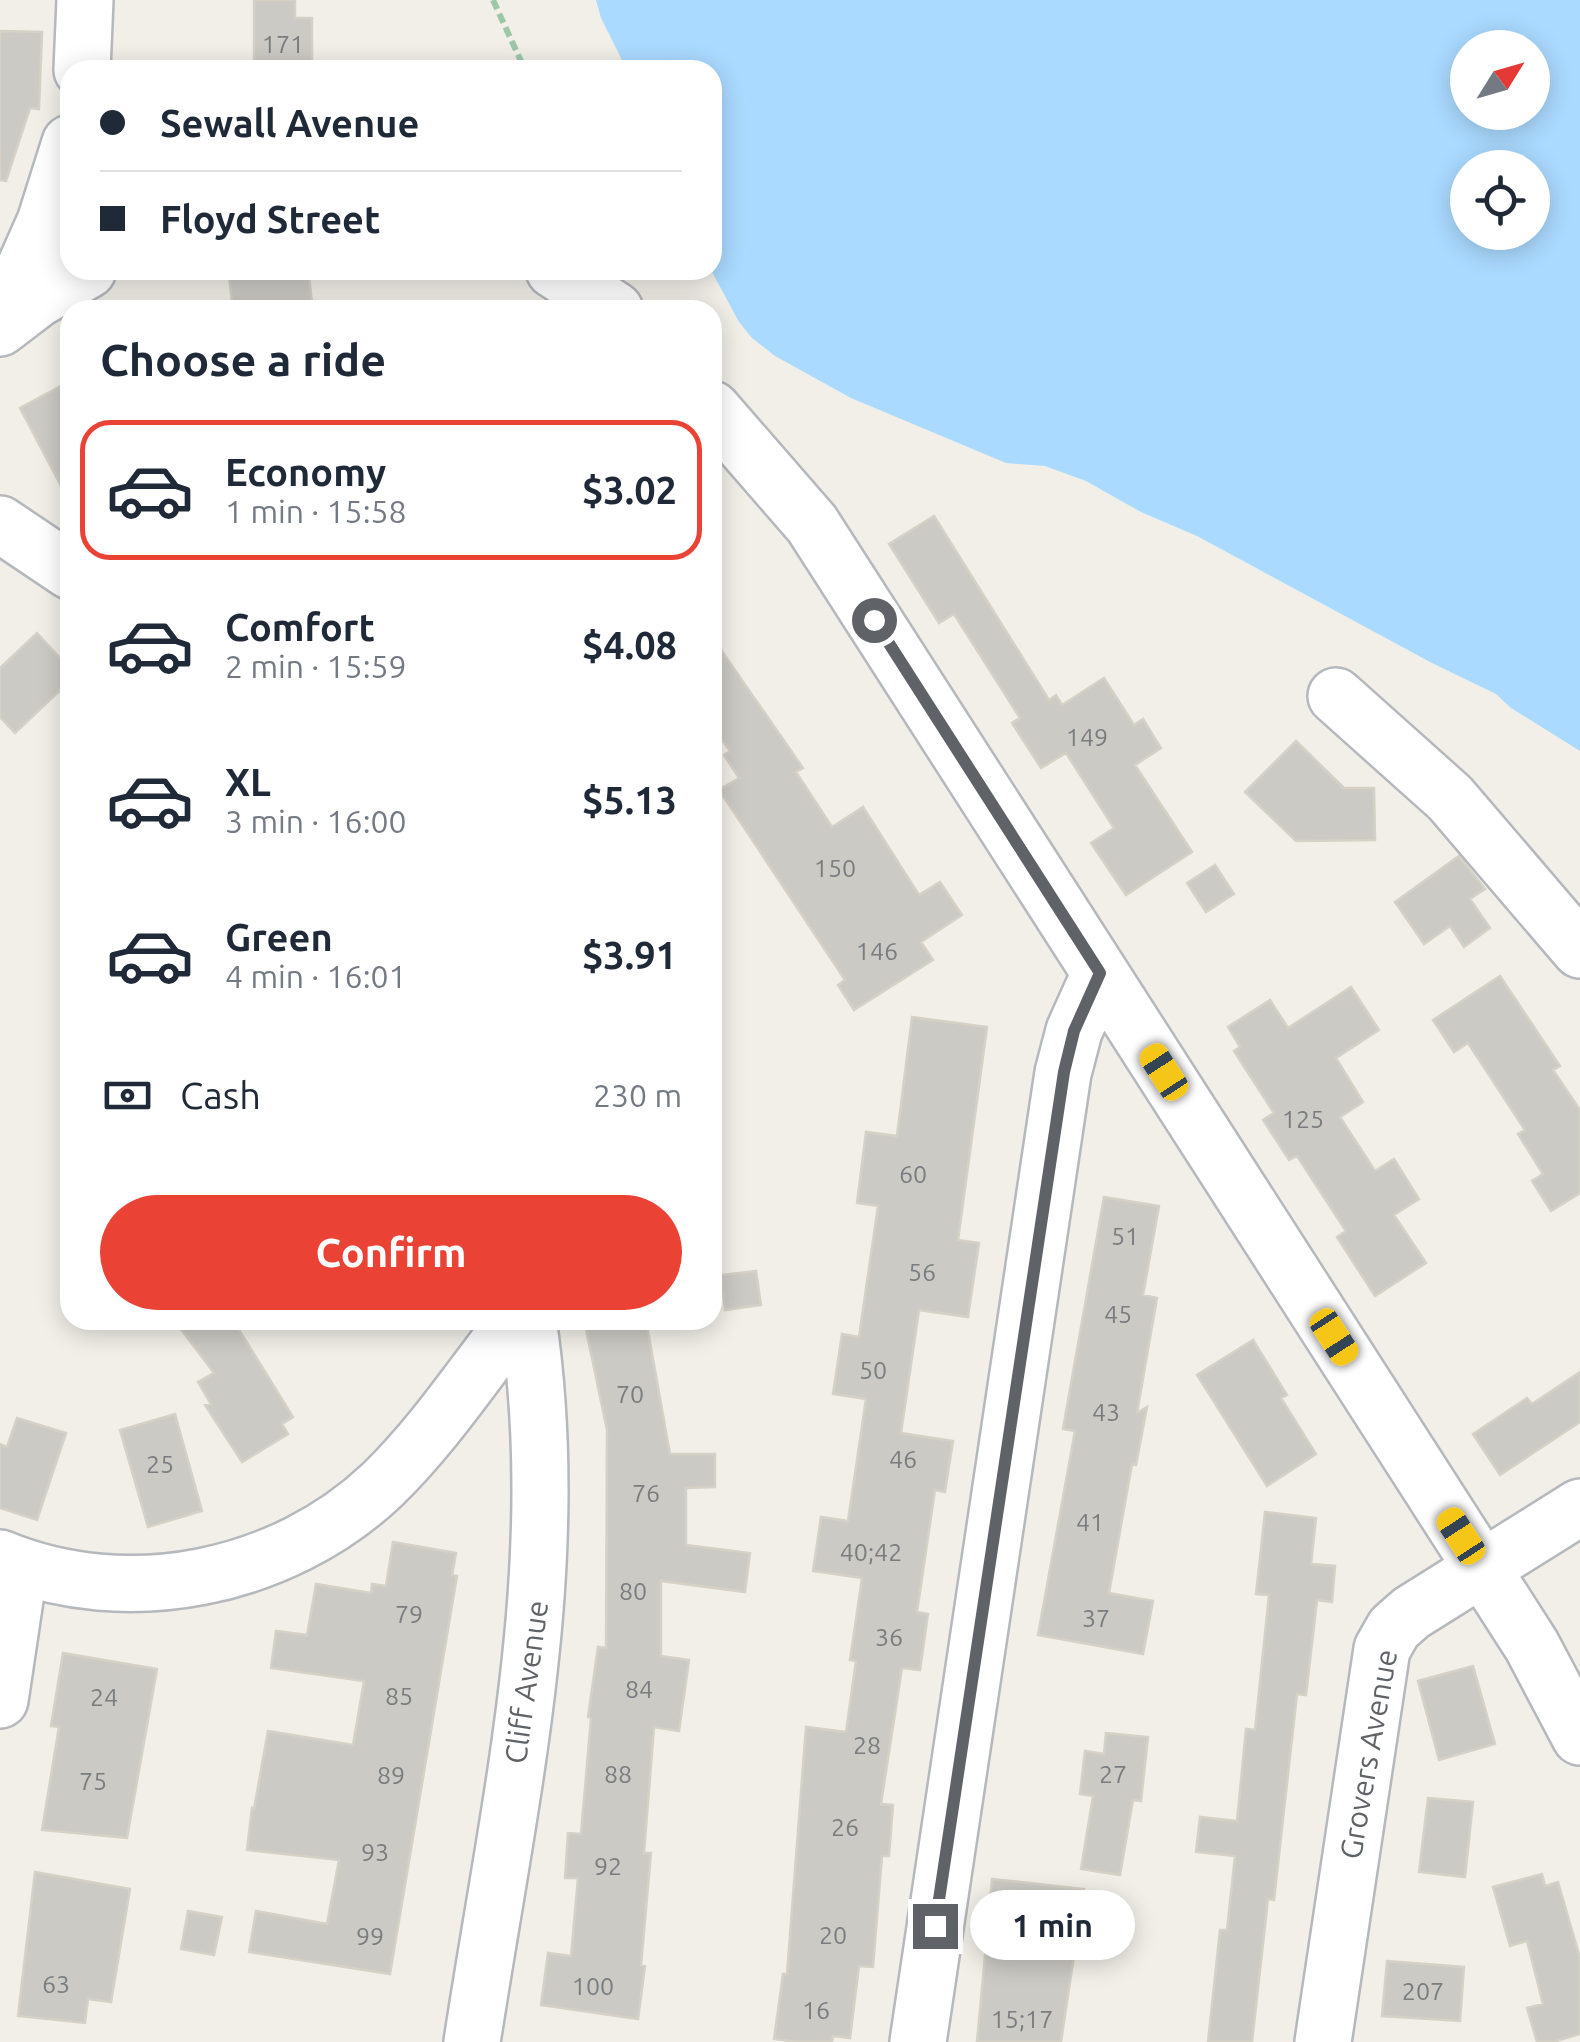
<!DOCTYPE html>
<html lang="en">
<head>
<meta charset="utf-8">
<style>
	:root { --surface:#fff; --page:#f2f2f3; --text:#1f2937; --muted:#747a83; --line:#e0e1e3; --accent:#ea4335 }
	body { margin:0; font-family:Ubuntu,sans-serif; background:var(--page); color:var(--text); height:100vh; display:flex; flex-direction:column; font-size:38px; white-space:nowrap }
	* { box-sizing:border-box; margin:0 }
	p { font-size:32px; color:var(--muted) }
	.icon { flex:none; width:55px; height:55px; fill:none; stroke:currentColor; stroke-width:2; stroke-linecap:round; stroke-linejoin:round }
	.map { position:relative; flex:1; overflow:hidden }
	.side { position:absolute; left:60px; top:300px; width:662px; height:1030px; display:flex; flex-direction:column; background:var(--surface); border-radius:30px; box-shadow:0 5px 25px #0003 }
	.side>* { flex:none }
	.banner { position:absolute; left:60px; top:60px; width:662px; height:220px; border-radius:30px; box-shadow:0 5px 25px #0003; display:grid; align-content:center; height:220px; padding:0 40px; background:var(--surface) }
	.needle { width:65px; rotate:53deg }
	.fabs { position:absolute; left:1450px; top:30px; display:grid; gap:20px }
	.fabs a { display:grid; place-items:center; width:100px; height:100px; border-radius:50%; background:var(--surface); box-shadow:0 5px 25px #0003; font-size:50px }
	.end { position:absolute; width:45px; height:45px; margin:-22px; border:12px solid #5f6368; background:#fff; box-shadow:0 0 0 5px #fff }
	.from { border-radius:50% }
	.bubble { position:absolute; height:70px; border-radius:35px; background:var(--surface); box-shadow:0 5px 25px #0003; font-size:32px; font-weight:600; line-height:70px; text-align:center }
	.car { position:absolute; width:30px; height:60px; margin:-30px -15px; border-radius:12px; box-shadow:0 0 8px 2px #0007; background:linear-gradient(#f5c518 24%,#345 0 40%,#f5c518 0 76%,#345 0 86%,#f5c518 0) }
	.banner b { display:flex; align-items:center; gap:35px; height:95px; font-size:38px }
	.banner b+b { border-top:2px solid var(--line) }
	.banner i { width:25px; height:25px; background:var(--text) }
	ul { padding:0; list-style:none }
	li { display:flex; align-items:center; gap:30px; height:140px; margin:0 20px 15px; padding:0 20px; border:5px solid transparent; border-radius:30px }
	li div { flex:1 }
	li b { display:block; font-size:38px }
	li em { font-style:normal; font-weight:600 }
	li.on { border-color:var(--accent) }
	li>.icon { width:90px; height:90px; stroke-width:1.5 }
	h2 { padding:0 40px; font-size:45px; line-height:120px }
	.pay { display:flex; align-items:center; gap:25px; height:110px; padding:0 40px; font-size:38px }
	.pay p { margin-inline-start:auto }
	.cta { display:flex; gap:20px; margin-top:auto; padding:20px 40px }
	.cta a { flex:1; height:115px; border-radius:60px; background:var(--accent); color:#fff; font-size:40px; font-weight:600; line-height:115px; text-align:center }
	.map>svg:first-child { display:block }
	.water { fill:#aadaff; fill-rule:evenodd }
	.building { fill:#cccac5; stroke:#d6d1c6; stroke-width:2.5 }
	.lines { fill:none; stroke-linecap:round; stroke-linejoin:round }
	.minor-casing { stroke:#b5b8bc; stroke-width:60 }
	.path { stroke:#9cc7a9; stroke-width:6; stroke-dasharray:10 5; stroke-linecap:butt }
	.minor { stroke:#fff; stroke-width:55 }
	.route { stroke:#5f6368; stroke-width:12 }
	.labels { text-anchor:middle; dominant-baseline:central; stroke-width:10; stroke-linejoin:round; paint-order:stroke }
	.number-label { font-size:25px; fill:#7a7d7f }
	.street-label { font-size:30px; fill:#5f6368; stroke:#fff }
</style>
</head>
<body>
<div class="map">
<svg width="1580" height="2042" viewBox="0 0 1580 2042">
	<rect width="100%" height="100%" fill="#f1efe8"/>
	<path class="water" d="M596,0H1580V751L1511,708L1496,694L1432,663L1197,536L1141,512L1086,481L1045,466L1006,463L851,398L775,356L752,338L739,322L711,270L712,70H627L601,18ZM1468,48H1532V112H1468ZM1468,168H1532V232H1468Z"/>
	<path class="building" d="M254,0H295V18H312V69H254Z
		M0,31L42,32L39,109L30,108L6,181L0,180Z
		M275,270H308L313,310H233L229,276Z
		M70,381V503L20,408Z
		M934,516L1049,700L1056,695L1062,705L1104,678L1134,725L1143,719L1161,748L1135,765L1192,852L1126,895L1091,843L1114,828L1066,753L1041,768L1012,723L1020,718L954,614L939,623L889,544Z
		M37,633L70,669V681L15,733L0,717V668Z
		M712,637L803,768L796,772L832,827L863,807L919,895L940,882L962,915L921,942L933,960L854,1010L838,985L845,980L719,790L739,778L724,755L730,751L712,726Z
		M1296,741L1344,788H1374L1375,840L1296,841L1245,792Z
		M1459,856L1485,889L1470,899L1490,928L1464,947L1450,926L1424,944L1395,902Z
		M1215,865L1234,894L1206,912L1187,883Z
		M1500,976L1560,1066L1553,1070L1580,1110V1193L1551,1211L1532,1181L1543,1174L1518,1134L1525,1130L1468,1043L1454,1052L1433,1020Z
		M1351,987L1379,1030L1336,1058L1363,1102L1340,1117L1375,1171L1394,1159L1419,1199L1394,1215L1426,1263L1375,1296L1337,1237L1346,1231L1297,1156L1289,1160L1263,1120L1274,1113L1234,1051L1240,1047L1228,1027L1270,1000L1288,1028Z
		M912,1017L987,1027L958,1240L979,1243L968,1317L919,1310L901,1433L953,1441L945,1492L935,1490L917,1612L928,1614L920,1670L902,1668L881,1804L893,1805L889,1856H882L873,1967L859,1966L850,2038L833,2036L832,2042H799L774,2039L783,1974H787L806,1727L846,1732L856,1661L850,1660L862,1578L813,1571L821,1517L848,1521L866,1399L833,1394L842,1334L859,1337L878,1206L857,1203L866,1132L897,1136Z
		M1104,1197L1159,1206L1143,1295L1157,1298L1137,1413L1147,1407L1136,1465L1132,1464L1109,1593L1153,1601L1143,1654L1038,1635L1075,1431L1063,1429Z
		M756,1271L761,1305L725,1310L721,1275Z
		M174,1320H233L293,1417L282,1424L288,1434L242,1462L205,1405L211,1404L198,1382L214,1373Z
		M584,1320H646L670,1454H715V1487L686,1488V1545L750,1553L745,1592L661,1581V1656L689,1660L679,1731L654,1727L644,1853H651L641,1965L645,1966L638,2019L541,2005L548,1953L571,1956L578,1878H565L568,1833L581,1834L591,1718L588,1717L598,1647L606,1648L607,1430Z
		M1253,1340L1287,1395L1281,1398L1316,1454L1267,1486L1197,1375Z
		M1580,1372V1422L1500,1475L1473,1434L1527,1398L1532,1404Z
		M175,1414L202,1511L148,1527L120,1430Z
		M17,1418L66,1433L37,1520L0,1508V1444L7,1447Z
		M1265,1512L1316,1518L1311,1564L1335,1566L1332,1602L1317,1600L1306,1695L1297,1694L1274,1900L1268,1899L1252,2042H1208L1220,1930H1227L1235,1856L1196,1852L1200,1817L1237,1821L1246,1729L1255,1730L1269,1595L1256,1594Z
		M393,1542L456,1553L452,1575L457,1576L390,1974L249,1952L256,1911L327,1924L339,1860L247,1850L252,1808L254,1809L268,1731L353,1745L364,1681L271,1668L276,1631L307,1635L316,1584L371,1593L372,1584L386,1586Z
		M63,1653L157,1669L127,1838L42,1830L59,1727L51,1726Z
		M1473,1666L1495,1744L1439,1760L1418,1681Z
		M1106,1733L1148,1737L1141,1801L1133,1800L1120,1875L1081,1869L1093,1796L1080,1794L1085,1751L1104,1754Z
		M1428,1798L1473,1802L1465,1877L1419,1872Z
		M35,1872L130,1889L111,2002L88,1999L85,2023L18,2016Z
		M1542,1874L1545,1886L1558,1882L1580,1958V2034L1553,2042H1537L1527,2008L1543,2004L1527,1941L1510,1946L1493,1887Z
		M992,1879L1084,1889L1061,2042H977Z
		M188,1911L222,1917L214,1955L181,1949Z
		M1387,1961L1464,1967L1460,2021L1382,2016Z"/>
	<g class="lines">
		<defs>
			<path id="minor" d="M82,70L85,0
				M554,270L615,310
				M0,323L45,222L70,143
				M0,328L38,299L88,270
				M712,409L812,524L1532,1646L1580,1737
				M0,524L70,571
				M1336,696L1450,798L1580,950
				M0,1558C127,1611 283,1579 382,1485C432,1437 473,1375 516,1320
				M0,1700L20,1566
				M472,2042C509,1801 565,1565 528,1320
				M918,2042L1063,1073L1074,1031L1100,973
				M1323,2042L1382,1649L1394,1628L1411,1613L1580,1507"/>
		</defs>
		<use href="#minor" class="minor-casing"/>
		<path class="path" d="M493,0L525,70"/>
		<use href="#minor" class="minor"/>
	</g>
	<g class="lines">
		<path class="route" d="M874,620L1100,973L1074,1031L1064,1072L935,1926"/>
	</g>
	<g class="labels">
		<g class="number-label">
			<text x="283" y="44">171</text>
			<text x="1087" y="737">149</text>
			<text x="835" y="868">150</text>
			<text x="877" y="951">146</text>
			<text x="1303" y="1119">125</text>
			<text x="913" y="1174">60</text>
			<text x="1125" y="1236">51</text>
			<text x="922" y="1272">56</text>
			<text x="1118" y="1314">45</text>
			<text x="873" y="1370">50</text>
			<text x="630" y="1394">70</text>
			<text x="1106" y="1412">43</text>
			<text x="903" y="1459">46</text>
			<text x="160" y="1464">25</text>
			<text x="646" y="1493">76</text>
			<text x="1090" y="1522">41</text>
			<text x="871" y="1552">40;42</text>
			<text x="633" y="1591">80</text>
			<text x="409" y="1614">79</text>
			<text x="1096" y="1618">37</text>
			<text x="889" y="1637">36</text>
			<text x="639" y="1689">84</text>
			<text x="399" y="1696">85</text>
			<text x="104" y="1697">24</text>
			<text x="867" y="1745">28</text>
			<text x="618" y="1774">88</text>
			<text x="1113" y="1774">27</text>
			<text x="391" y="1775">89</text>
			<text x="93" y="1781">75</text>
			<text x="845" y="1827">26</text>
			<text x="375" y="1852">93</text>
			<text x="608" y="1866">92</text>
			<text x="833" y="1935">20</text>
			<text x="370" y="1936">99</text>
			<text x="56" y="1984">63</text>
			<text x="593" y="1986">100</text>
			<text x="1423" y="1991">207</text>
			<text x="816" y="2010">16</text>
			<text x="1022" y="2019">15;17</text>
		</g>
		<g class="street-label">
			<text transform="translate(526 1682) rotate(-82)">Cliff Avenue</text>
			<text transform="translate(1368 1754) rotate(-80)">Grovers Avenue</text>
		</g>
	</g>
</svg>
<div class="fabs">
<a><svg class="needle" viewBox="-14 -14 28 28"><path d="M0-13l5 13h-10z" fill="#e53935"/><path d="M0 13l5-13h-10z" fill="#747a83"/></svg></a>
<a><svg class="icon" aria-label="locate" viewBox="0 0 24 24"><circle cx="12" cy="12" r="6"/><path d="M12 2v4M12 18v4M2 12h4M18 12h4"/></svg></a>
</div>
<i class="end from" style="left:874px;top:620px"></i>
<i class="end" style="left:935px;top:1926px"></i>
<div class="bubble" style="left:970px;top:1890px;width:165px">1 min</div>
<i class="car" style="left:1164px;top:1072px;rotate:327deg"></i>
<i class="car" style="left:1334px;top:1337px;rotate:147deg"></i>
<i class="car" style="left:1461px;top:1536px;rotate:327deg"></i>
<div class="banner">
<b><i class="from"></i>Sewall Avenue</b>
<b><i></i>Floyd Street</b>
</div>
<section class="side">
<h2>Choose a ride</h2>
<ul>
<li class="on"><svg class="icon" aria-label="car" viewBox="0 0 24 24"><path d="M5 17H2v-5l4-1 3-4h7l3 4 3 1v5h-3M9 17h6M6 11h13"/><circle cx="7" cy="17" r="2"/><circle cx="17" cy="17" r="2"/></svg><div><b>Economy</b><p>1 min · 15:58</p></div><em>$3.02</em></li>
<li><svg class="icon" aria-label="car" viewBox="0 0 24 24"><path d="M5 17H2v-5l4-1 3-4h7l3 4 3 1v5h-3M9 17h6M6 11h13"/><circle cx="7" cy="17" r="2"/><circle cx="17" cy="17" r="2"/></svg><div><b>Comfort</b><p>2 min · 15:59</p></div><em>$4.08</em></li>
<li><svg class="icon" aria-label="car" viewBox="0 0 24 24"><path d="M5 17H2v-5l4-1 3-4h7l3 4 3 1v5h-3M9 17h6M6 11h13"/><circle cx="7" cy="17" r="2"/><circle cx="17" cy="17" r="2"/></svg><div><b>XL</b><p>3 min · 16:00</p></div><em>$5.13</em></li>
<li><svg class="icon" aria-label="car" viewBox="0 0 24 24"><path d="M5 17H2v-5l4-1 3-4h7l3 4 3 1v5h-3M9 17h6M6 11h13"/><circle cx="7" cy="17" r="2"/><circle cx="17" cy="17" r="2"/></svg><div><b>Green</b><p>4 min · 16:01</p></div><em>$3.91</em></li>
</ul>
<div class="pay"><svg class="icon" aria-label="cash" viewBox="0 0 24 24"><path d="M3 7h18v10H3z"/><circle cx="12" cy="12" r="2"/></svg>Cash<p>230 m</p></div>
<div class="cta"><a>Confirm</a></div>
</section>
</div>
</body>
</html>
